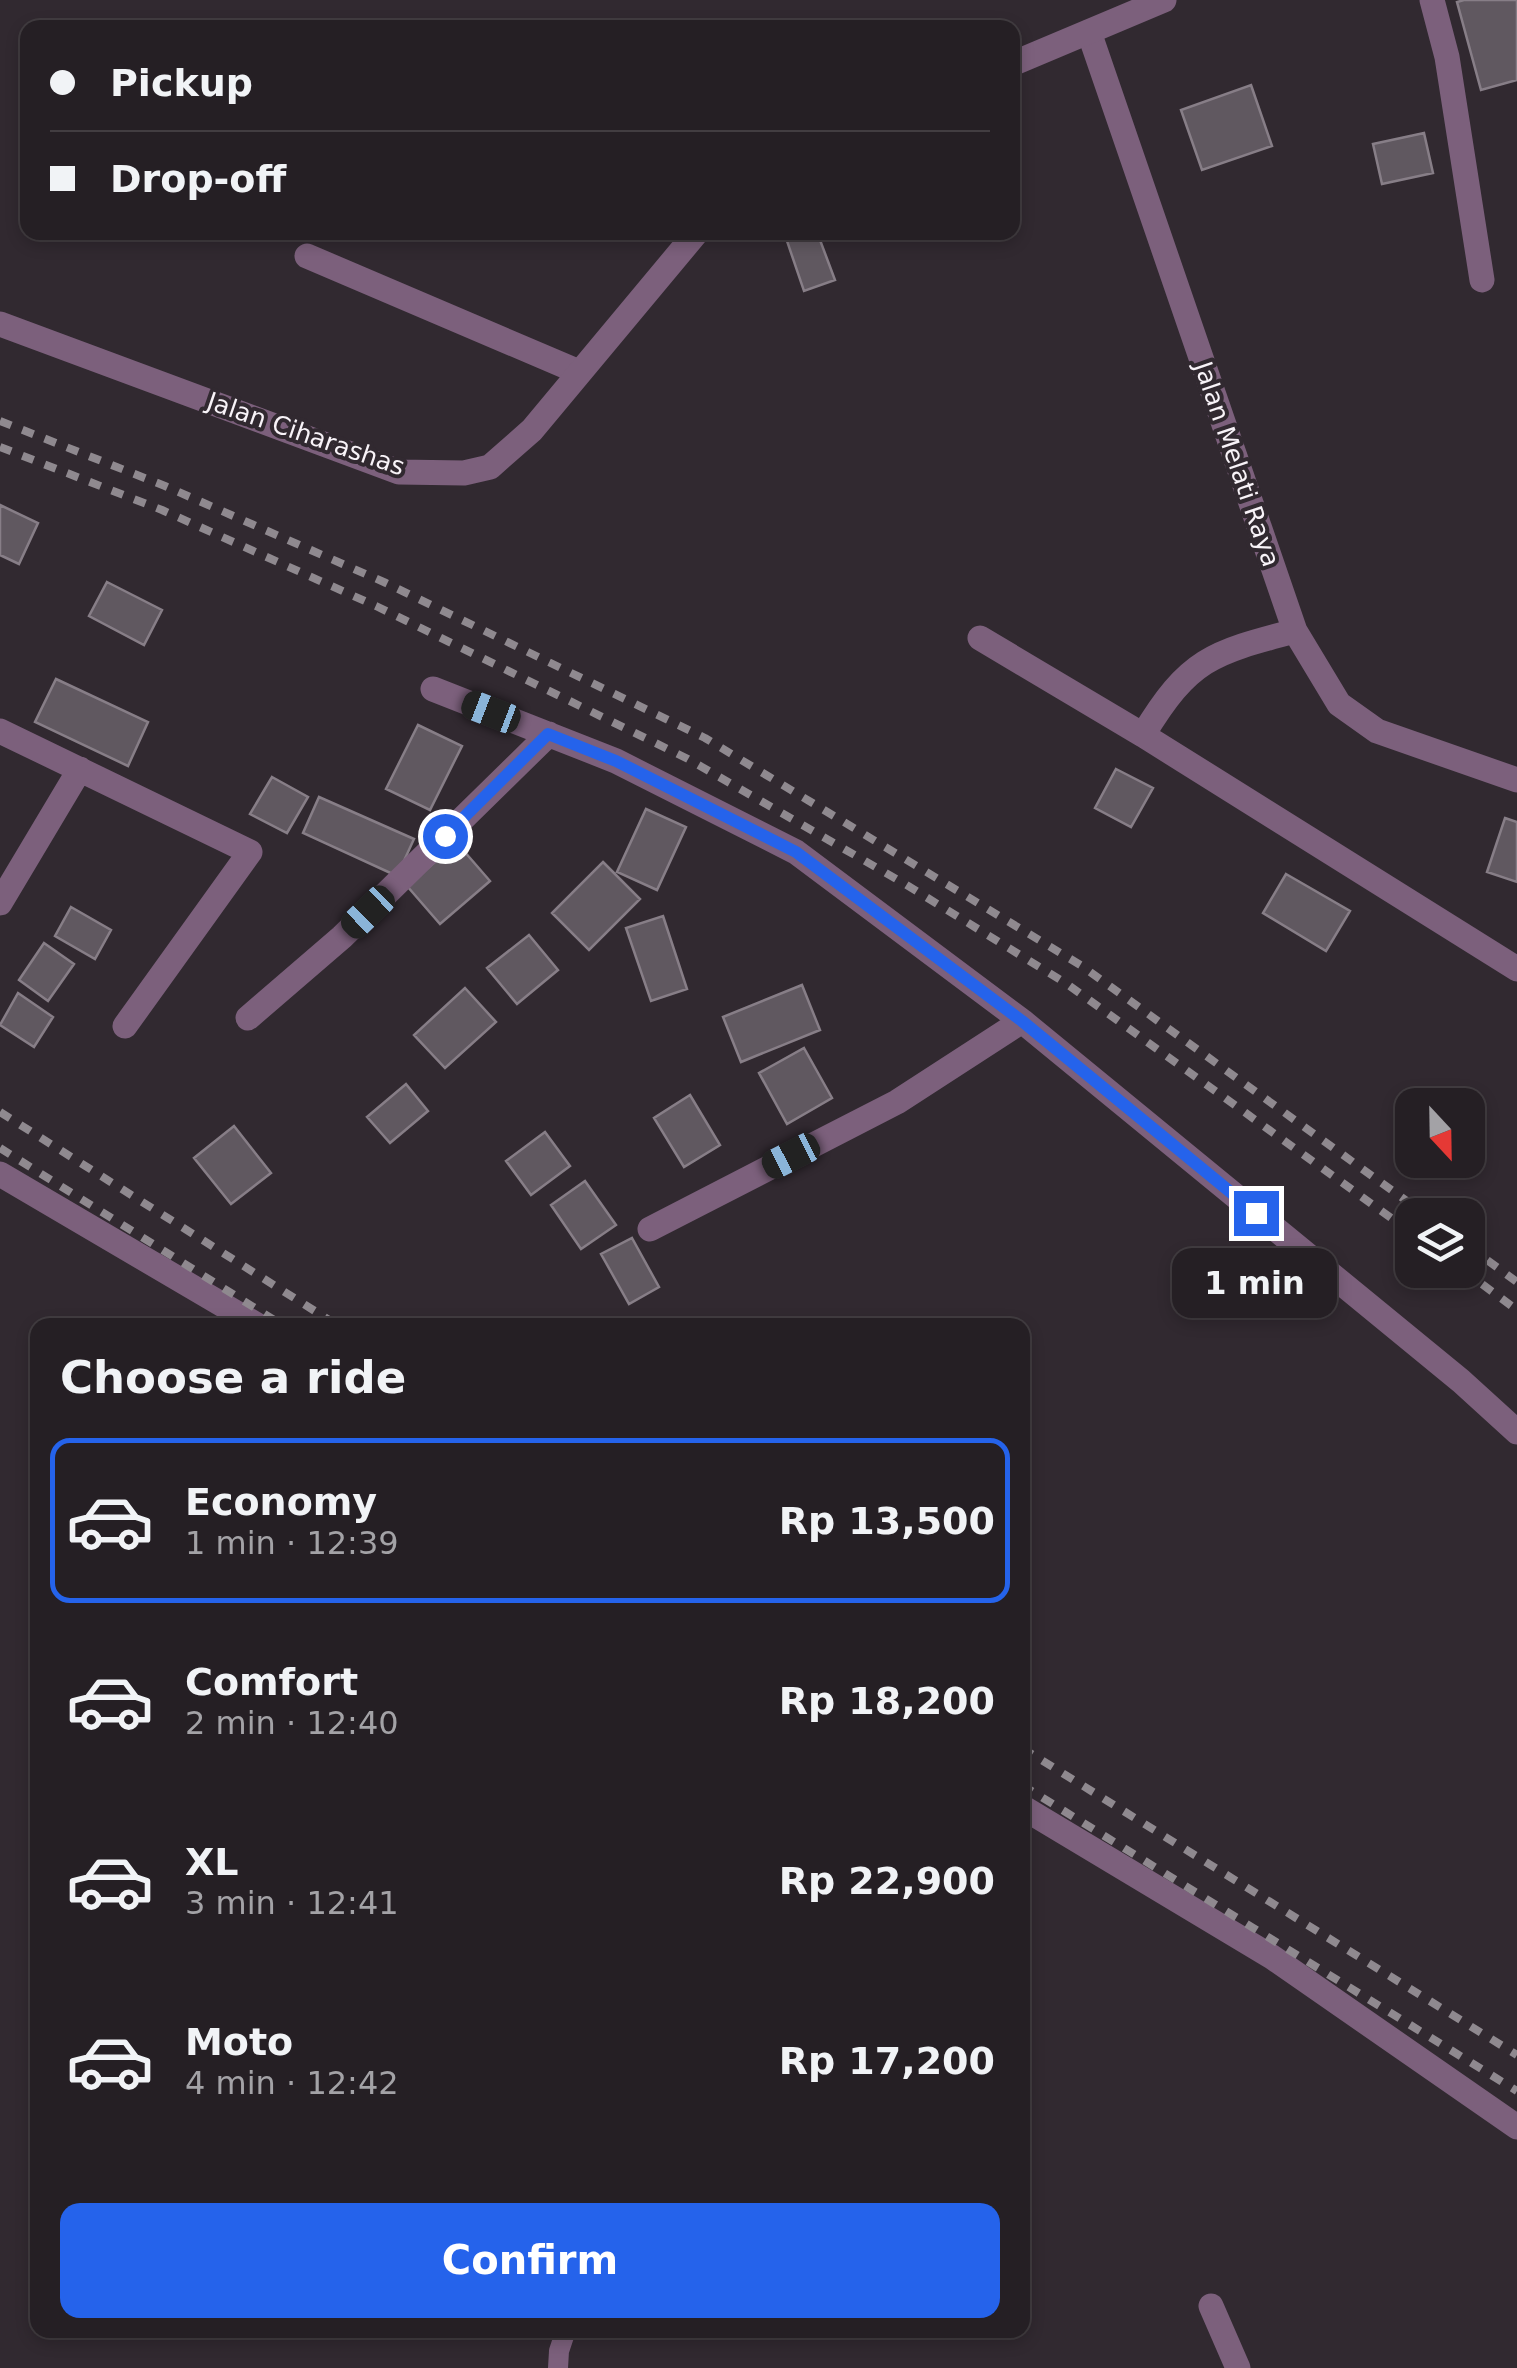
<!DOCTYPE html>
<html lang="en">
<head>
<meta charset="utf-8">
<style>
	:root { --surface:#251f24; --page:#312c31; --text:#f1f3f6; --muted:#a3a2a6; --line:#423d41; --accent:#2563eb }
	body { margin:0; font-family:"DejaVu Sans",sans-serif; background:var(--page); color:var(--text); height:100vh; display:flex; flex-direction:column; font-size:38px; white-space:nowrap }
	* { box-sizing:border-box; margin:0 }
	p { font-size:32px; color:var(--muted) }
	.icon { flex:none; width:55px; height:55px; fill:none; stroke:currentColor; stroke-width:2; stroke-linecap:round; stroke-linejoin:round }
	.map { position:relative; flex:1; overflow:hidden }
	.drawer { position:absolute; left:30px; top:1318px; width:1000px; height:1020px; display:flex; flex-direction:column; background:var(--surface); border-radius:20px; box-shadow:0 5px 15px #0003,0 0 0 2px var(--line) }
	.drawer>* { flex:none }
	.banner { position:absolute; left:20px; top:20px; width:1000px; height:220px; border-radius:20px; box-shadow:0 5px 15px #0003,0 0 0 2px var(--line); display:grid; align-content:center; height:220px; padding:0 30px; background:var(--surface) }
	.needle { width:65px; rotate:158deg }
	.tools { position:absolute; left:1395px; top:1088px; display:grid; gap:20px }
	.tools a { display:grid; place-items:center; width:90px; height:90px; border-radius:20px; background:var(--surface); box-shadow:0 5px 15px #0003,0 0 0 2px var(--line); font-size:50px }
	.end { position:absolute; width:45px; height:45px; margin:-22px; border:12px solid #2563eb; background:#fff; box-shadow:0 0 0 5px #fff }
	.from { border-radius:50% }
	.bubble { position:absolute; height:70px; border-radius:20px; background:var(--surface); box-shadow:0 5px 15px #0003,0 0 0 2px var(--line); font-size:32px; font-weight:700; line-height:70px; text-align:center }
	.car { position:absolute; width:30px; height:60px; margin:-30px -15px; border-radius:12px; box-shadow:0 0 8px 2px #0007; background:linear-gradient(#222 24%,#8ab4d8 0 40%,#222 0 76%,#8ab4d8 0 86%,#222 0) }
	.banner b { display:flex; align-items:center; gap:35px; height:95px; font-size:38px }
	.banner b+b { border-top:2px solid var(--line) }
	.banner i { width:25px; height:25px; background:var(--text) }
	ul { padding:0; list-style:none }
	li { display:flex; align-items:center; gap:30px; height:165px; margin:0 20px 15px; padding:0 10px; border:5px solid transparent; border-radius:20px }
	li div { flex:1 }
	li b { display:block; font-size:38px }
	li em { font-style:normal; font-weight:700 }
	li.active { border-color:var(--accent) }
	li>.icon { width:90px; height:90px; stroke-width:1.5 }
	h2 { padding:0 30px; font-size:45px; line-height:120px }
	.action { display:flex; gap:20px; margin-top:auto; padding:20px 30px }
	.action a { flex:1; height:115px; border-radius:20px; background:var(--accent); color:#fff; font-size:40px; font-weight:700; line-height:115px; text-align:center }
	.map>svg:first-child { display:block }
	.building { fill:#605860; stroke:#877e87; stroke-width:2.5 }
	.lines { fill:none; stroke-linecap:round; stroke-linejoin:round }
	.service { stroke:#7c607c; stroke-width:20 }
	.minor { stroke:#7c607c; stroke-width:25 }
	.tertiary { stroke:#7c607c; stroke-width:25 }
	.rail { stroke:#8f898f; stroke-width:8; stroke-dasharray:12 12; stroke-linecap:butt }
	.route { stroke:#2563eb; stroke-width:12 }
	.labels { text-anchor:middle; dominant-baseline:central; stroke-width:8; stroke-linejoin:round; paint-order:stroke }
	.street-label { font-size:25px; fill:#f8f3f8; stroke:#312930 }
</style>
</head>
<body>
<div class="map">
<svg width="1517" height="2368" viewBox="0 0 1517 2368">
	<rect width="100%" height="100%" fill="#312930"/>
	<path class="building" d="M1464,0H1517V80L1481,90L1457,2Z
		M1251,85L1272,146L1202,170L1181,110Z
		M1424,133L1433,173L1382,184L1373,144Z
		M811,232H817L835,280L804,291L787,241Z
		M0,505L38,523L19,564L0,555Z
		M107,582L162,610L144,645L89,616Z
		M56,679L148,722L128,766L35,722Z
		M418,725L462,746L430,810L386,789Z
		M1116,769L1153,788L1131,827L1095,808Z
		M272,777L308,797L287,833L250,814Z
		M319,797L414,839L397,876L303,833Z
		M646,809L686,827L657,890L617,872Z
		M1505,818L1517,822V882L1487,872Z
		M457,843L490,881L440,924L407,886Z
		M603,862L640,899L589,950L552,913Z
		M1286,874L1350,911L1326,951L1263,913Z
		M71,907L111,930L95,959L55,936Z
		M663,916L687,989L651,1001L626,928Z
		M529,935L558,970L517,1004L487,968Z
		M44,943L74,964L48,1001L19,980Z
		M802,985L820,1030L741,1062L723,1017Z
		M465,988L496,1022L445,1068L414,1035Z
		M18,993L53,1017L34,1047L0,1025Z
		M804,1048L832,1098L787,1124L759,1073Z
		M406,1084L428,1111L390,1143L367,1117Z
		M690,1095L720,1145L684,1167L654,1118Z
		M234,1126L271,1173L231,1204L194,1158Z
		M545,1132L570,1166L531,1195L506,1161Z
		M585,1181L616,1225L581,1249L551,1205Z
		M632,1238L659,1287L629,1304L601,1254Z"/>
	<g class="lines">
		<path class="service" d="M558,2368L559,2351L566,2330"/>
		<path class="minor" d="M1432,0L1447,57L1482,280
			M1089,32L1295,631L1339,704L1377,731L1517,780
			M307,256L579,372
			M980,638L1143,735L1517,969
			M433,689L616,761L796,852L1022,1021L1461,1381L1517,1432
			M0,731L250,852L125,1026
			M1143,735C1189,659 1211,653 1295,631
			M0,903L80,769
			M248,1018L342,937L549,734
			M0,1174L257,1325
			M650,1229L897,1102L1022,1021
			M1022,1807L1272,1957L1517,2127
			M1211,2306L1238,2368"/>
		<path class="tertiary" d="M1012,64L1164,0
			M0,324L399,472L464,473L490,467L532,430L697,232"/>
		<path class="rail" d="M0,421L165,486L386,583L705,738L1082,966L1426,1215
			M0,447L162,510L376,606L688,759L905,884L1067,984L1412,1233
			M0,1112L337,1325
			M0,1148L282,1325
			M1468,1246L1517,1282
			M1463,1270L1517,1310
			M1022,1748L1517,2055
			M1022,1785L1517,2091"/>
	</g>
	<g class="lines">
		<path class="route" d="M445,836L548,734L616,761L796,852L1022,1021L1256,1213"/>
	</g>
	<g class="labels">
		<g class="street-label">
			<text transform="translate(306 434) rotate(19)">Jalan Ciharashas</text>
			<text transform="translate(1237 464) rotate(71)">Jalan Melati Raya</text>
		</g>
	</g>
</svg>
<div class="tools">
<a><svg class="needle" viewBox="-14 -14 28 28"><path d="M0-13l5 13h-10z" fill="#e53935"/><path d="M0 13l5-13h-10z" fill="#a3a2a6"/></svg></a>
<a><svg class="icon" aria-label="layers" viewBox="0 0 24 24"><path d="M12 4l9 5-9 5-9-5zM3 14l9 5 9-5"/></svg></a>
</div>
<i class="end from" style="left:445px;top:836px"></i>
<i class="end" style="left:1256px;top:1213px"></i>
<div class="bubble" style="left:1172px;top:1248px;width:165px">1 min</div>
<i class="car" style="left:491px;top:712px;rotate:291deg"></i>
<i class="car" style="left:368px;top:912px;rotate:226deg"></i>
<i class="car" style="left:791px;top:1156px;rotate:243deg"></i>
<div class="banner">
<b><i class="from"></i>Pickup</b>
<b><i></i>Drop-off</b>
</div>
<section class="drawer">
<h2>Choose a ride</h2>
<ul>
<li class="active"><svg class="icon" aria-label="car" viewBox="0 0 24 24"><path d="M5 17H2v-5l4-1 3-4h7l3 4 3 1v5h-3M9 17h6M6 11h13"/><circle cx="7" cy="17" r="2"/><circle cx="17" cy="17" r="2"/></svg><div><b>Economy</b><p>1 min · 12:39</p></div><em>Rp 13,500</em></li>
<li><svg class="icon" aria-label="car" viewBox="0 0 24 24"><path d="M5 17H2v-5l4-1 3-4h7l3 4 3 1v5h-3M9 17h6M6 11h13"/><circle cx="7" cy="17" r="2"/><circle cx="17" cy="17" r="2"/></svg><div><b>Comfort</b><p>2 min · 12:40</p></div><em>Rp 18,200</em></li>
<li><svg class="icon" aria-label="car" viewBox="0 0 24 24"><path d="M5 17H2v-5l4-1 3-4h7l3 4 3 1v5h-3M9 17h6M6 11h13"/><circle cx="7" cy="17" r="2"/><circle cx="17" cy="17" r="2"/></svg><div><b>XL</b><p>3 min · 12:41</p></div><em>Rp 22,900</em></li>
<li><svg class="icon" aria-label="car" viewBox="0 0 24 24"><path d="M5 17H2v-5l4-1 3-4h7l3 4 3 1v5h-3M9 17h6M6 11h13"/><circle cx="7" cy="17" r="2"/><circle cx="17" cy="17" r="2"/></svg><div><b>Moto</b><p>4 min · 12:42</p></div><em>Rp 17,200</em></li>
</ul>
<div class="action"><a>Confirm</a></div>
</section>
</div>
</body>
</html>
